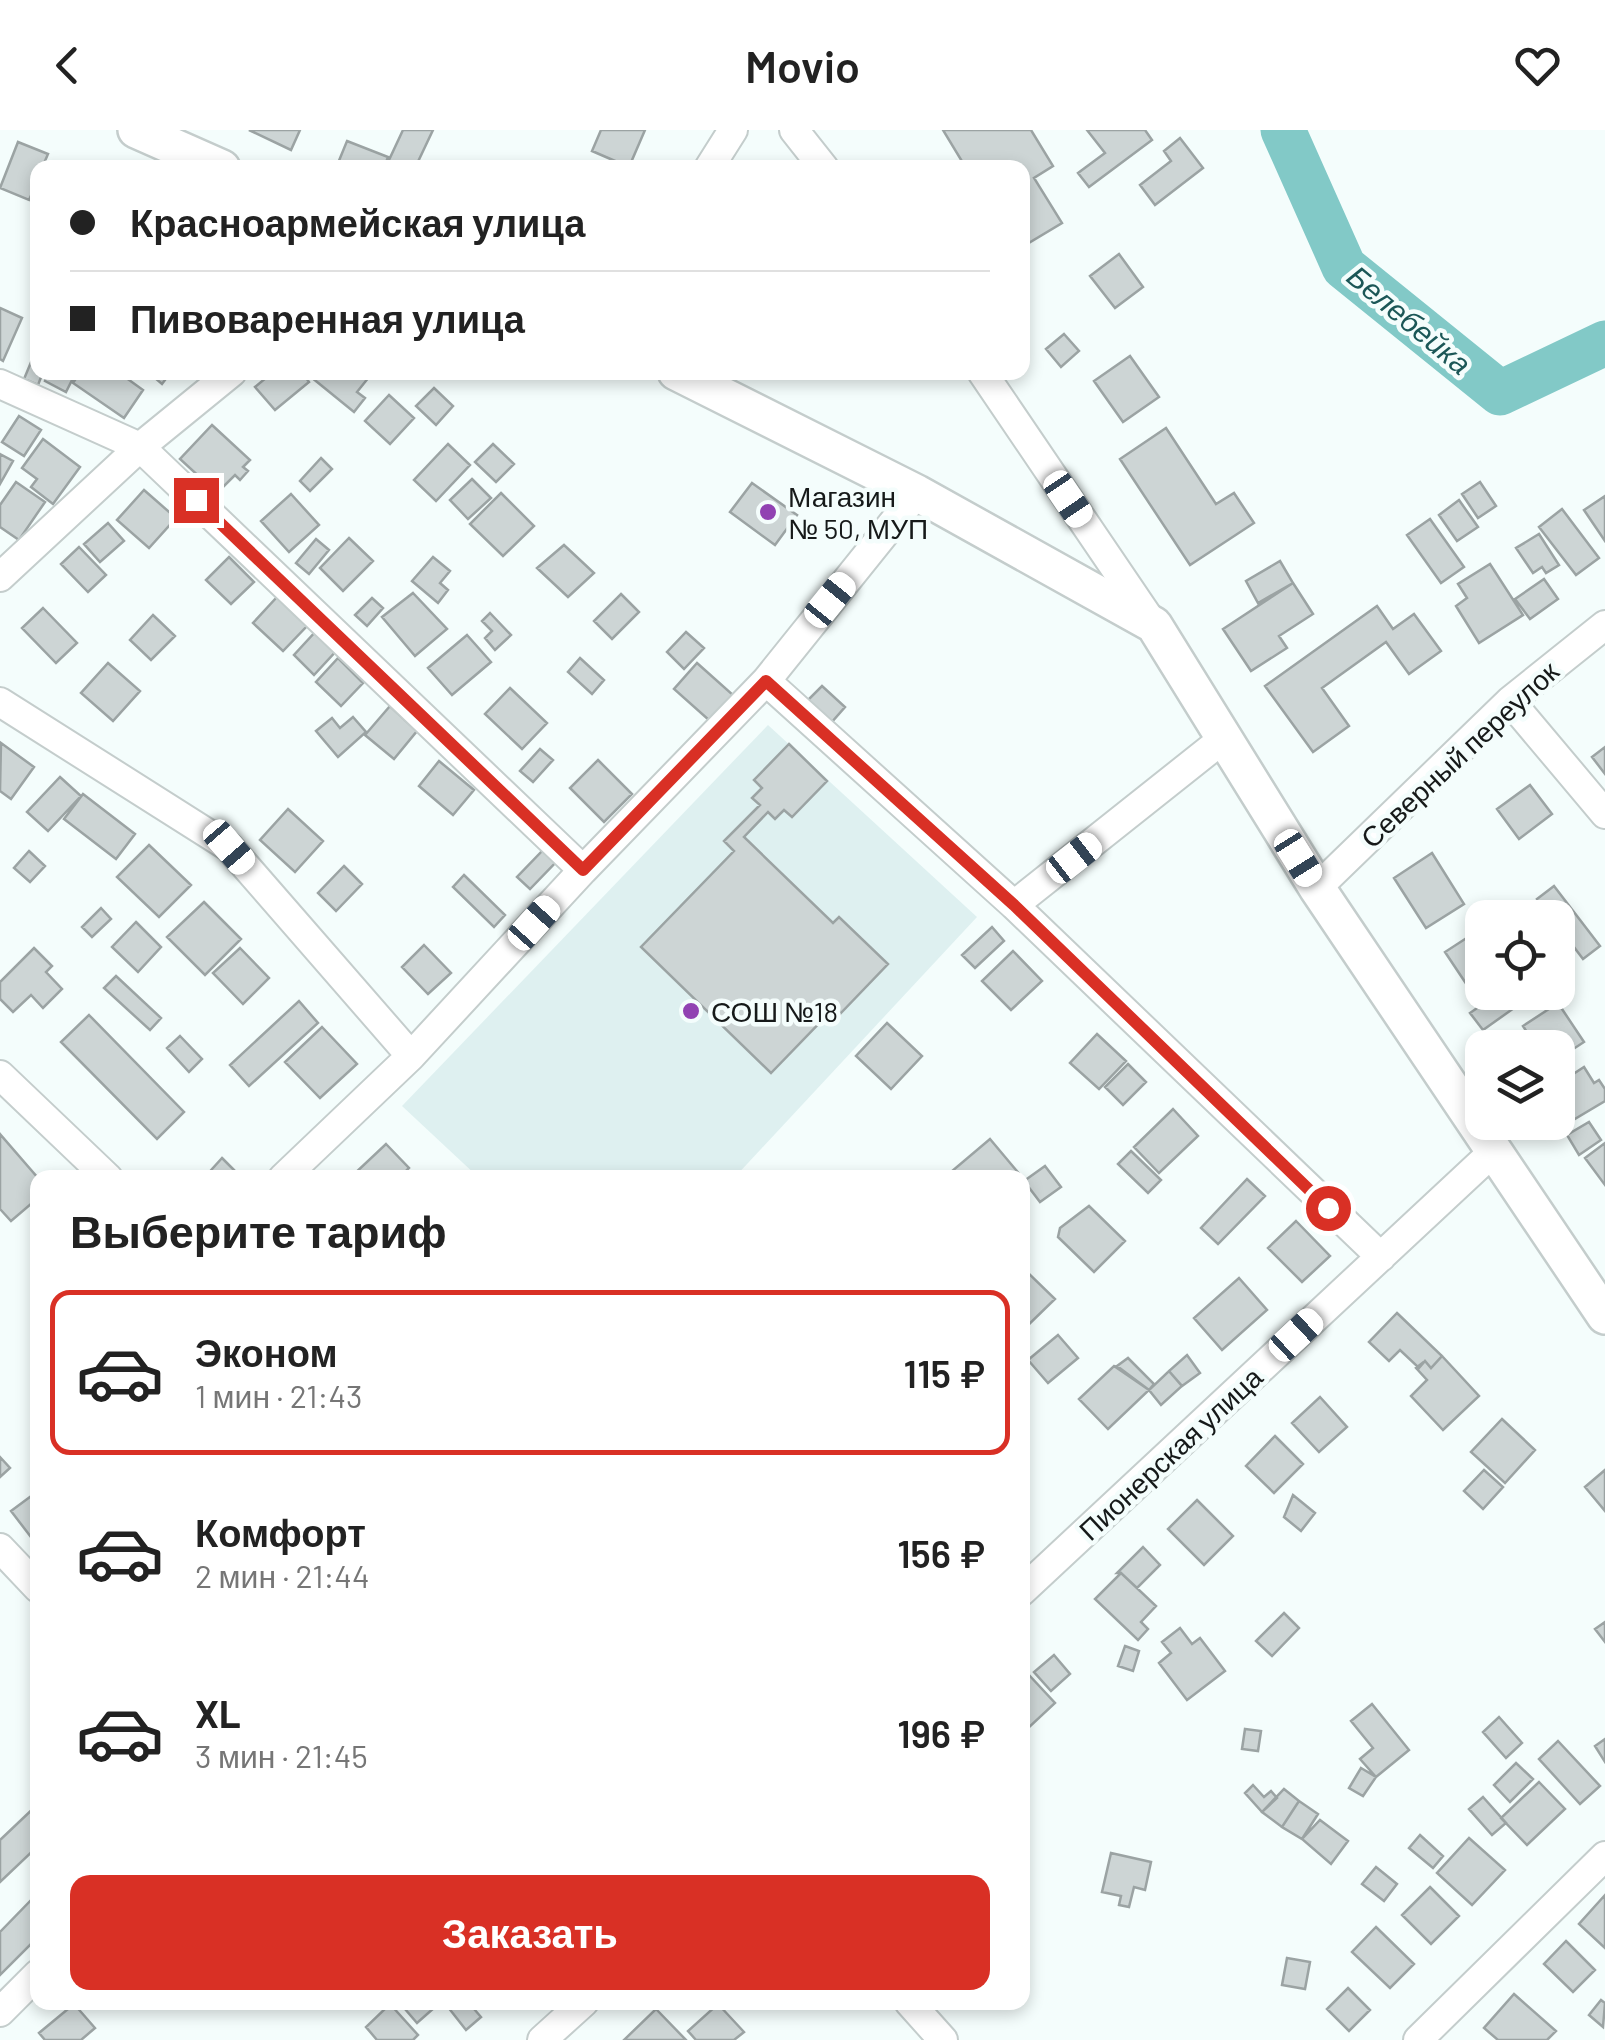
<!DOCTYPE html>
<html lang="ru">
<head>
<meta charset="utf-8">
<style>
	:root { --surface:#fff; --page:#f6f6f6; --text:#222; --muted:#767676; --line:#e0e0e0; --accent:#d93025 }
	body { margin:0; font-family:Barlow,sans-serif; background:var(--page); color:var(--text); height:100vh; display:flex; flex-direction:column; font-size:38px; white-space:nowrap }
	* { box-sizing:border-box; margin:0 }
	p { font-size:32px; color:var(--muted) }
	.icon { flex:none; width:55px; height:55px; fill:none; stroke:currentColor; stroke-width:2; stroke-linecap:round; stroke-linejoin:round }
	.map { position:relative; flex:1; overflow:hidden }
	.side { position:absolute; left:30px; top:1040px; width:1000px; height:840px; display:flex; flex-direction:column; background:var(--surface); border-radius:20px; box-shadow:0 5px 15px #0003 }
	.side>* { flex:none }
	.banner { position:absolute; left:30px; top:30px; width:1000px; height:220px; border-radius:20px; box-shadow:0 5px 15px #0003; display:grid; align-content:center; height:220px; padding:0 40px; background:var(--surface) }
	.controls { position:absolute; left:1465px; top:770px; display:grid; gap:20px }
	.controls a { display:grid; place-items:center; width:110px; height:110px; border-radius:20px; background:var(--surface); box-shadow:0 5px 15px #0003; font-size:50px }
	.end { position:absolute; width:45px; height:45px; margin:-22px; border:12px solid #d93025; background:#fff; box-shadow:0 0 0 5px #fff }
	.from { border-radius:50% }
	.car { position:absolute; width:30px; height:60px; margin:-30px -15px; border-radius:12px; box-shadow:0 0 8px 2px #0007; background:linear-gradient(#fff 24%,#345 0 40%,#fff 0 76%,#345 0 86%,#fff 0) }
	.banner b { display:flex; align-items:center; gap:35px; height:95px; font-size:38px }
	.banner b+b { border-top:2px solid var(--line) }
	.banner i { width:25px; height:25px; background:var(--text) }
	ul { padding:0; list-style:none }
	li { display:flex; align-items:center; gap:30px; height:165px; margin:0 20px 15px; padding:0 20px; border:5px solid transparent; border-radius:20px }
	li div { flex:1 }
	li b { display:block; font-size:38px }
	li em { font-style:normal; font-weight:600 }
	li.on { border-color:var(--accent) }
	li>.icon { width:90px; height:90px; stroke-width:1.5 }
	h2 { padding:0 40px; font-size:45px; line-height:120px }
	.button { display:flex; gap:20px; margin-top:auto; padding:20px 40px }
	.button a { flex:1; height:115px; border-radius:20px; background:var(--accent); color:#fff; font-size:40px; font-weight:600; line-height:115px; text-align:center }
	header { display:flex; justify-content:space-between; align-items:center; height:130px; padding:0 40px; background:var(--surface); font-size:45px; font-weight:600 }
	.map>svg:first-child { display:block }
	.built { fill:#def0f0 }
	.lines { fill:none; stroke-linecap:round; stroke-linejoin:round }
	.river { stroke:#82c9c7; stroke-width:45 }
	.building { fill:#cdd5d5; stroke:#9ba3a3; stroke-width:2.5 }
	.minor-casing { stroke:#c4cdcc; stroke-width:32 }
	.major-casing { stroke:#c4cdcc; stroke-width:40 }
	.minor { stroke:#fff; stroke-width:28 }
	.major { stroke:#fff; stroke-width:35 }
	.route { stroke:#d93025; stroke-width:12 }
	.poi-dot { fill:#9142b2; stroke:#f4fdfc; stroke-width:4 }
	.labels { text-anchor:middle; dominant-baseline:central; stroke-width:9; stroke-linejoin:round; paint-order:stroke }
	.poi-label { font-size:28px; fill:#161919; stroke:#f4fdfc; text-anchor:start }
	.street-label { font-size:28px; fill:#161919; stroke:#f4fdfc }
	.water-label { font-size:30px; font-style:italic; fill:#1b5757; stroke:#f4fdfc }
</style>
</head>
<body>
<header><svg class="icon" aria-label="back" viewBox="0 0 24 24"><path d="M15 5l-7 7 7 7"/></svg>Movio<svg class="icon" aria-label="heart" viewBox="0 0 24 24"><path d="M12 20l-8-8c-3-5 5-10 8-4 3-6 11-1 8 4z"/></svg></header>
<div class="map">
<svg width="1605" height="1910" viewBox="0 0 1605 1910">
	<rect width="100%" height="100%" fill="#f4fdfc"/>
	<path class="built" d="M768,595L977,787L735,1047H478L402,976Z"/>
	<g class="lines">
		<path class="river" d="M1283,0L1344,137L1500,263L1605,213"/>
	</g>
	<path class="building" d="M249,0H300L291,20Z
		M403,0H433L415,38H406L389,30Z
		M601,0H645L629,37L592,21Z
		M943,0H1031L1053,36L1034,48L1062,93L1022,117V38H966Z
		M1087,0H1145L1152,10L1089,57L1078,43L1105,23Z
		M1180,8L1203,38L1155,75L1140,55L1171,31L1164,21Z
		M347,11L388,27L384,38H336Z
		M18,12L48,24L42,38H38V50L29,70L0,58Z
		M1119,124L1143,157L1115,178L1090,146Z
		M0,178L22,188L3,231L0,229Z
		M1064,204L1079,221L1061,237L1046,219Z
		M34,225L38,226V242H43L38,255L24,249Z
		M1130,226L1159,267L1123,292L1094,251Z
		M49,242H76L66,262L45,251Z
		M80,242H118L143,260L124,288L73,253Z
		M148,242H171L162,254Z
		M273,242H302L309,252L275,280L255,257Z
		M315,242H373L357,262L365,268L354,282L311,247Z
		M434,258L453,276L436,295L416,276Z
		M389,265L414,288L390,314L365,291Z
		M19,286L41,300L24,326L2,312Z
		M212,295L250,330L243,337L248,341L240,350L235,345L217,363L180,329Z
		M1166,298L1216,374L1234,363L1254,393L1190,435L1120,329Z
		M43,309L80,337L53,374L31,357L37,349L22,338Z
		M448,314L470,335L436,371L414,350Z
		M493,314L514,334L496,352L475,332Z
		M0,324L13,331L0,354Z
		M321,328L332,339L310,361L300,351Z
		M472,349L491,368L468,389L450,370Z
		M16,352L45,372L19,410L0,397V375Z
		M1480,352L1496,376L1478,388L1462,364Z
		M752,353L797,385L775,415L730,382Z
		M144,360L176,388L149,418L117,390Z
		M501,363L534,396L503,426L470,394Z
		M291,364L319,395L289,422L261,391Z
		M1605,366V411L1584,380Z
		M1459,370L1478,397L1457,411L1439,385Z
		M1562,379L1599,428L1576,445L1539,397Z
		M1430,389L1464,437L1441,453L1407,405Z
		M108,393L124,411L100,432L84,414Z
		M1539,404L1559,435L1546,443L1542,437L1533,443L1516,418Z
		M349,408L373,431L343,461L320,438Z
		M316,409L329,420L309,444L296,433Z
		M564,415L594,443L568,467L537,438Z
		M79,417L106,445L88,462L61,434Z
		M229,427L254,452L231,474L206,450Z
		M433,427L450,441L440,453L448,460L438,473L412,451Z
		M1280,431L1293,453L1258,473L1246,451Z
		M1490,434L1523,485L1479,513L1456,476L1467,468L1458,454Z
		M1544,449L1558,469L1530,489L1515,469Z
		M1293,453L1313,484L1279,506L1287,518L1251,541L1223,499Z
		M413,463L447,499L415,526L382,487Z
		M621,464L639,482L612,509L594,491Z
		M277,467L307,496L283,521L253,493Z
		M372,468L383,478L367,496L355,485Z
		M1377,476L1393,499L1414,484L1441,521L1409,544L1386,512L1322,558L1349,596L1313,622L1265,556Z
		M43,478L77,513L56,533L22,498Z
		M490,483L511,505L495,520L485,508L492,501L482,491Z
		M153,485L175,506L151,530L130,510Z
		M317,500L338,519L314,545L294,525Z
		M686,502L704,518L684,539L667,522Z
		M467,505L491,532L452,565L428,538Z
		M338,528L363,553L341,576L316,552Z
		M580,528L604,550L592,564L568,542Z
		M108,533L140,561L113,591L81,563Z
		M697,533L733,565L710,591L674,559Z
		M822,556L845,577L831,593L807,571Z
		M510,558L547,593L522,619L485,584Z
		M390,576L417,601L394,629L365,605Z
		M353,587L366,602L338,627L316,601L332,588L340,598Z
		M1,613L34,637L11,669L0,661Z
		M789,614L827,651L792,687L784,680L775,689L768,682L744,707L833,793L839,787L888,834L839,885L833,879L771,943L641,817L734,721L724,711L760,675L752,668L762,658L754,650Z
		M1605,617V644L1592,627Z
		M540,619L553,630L533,652L520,641Z
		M598,630L632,664L604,692L570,658Z
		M439,631L474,660L453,685L419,656Z
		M60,647L81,666L48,701L27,682Z
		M1530,655L1552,684L1519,709L1497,679Z
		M83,664L135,704L116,729L64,689Z
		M288,679L323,711L295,742L260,710Z
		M149,715L191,755L159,787L117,747Z
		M545,718L558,730L530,759L517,747Z
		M29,721L45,736L30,752L14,738Z
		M1432,723L1464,774L1426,798L1394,748Z
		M344,736L362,754L336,781L318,763Z
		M464,745L505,785L494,797L453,757Z
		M1554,756L1600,816L1583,829L1558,796V788H1551L1537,769Z
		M204,772L241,809L205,845L167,807Z
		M101,778L111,789L92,807L82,797Z
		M136,792L161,817L138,842L112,817Z
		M992,797L1004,811L975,838L962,825Z
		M1482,798V854L1471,861L1445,822Z
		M424,815L451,843L428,864L402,837Z
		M34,818L52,836L46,842L62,859L43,878L31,865L13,882L0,869V852Z
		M240,818L269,848L243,874L213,843Z
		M1013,821L1042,851L1011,880L982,851Z
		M116,846L161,888L150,900L104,858Z
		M1500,862H1528L1531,866L1483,900L1470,883Z
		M299,871L318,893L249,956L230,935Z
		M1558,873L1584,912L1558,929V918H1537L1523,896Z
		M89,885L184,982L157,1009L61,912Z
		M887,893L922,926L891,959L856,926Z
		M322,897L357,934L320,968L285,932Z
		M1097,904L1126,931L1099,959L1070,933Z
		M180,906L202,929L189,942L167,918Z
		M1128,934L1146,952L1123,975L1105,957Z
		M1584,937L1594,953L1599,950L1605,959V971L1558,999L1554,992H1558V954Z
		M1173,979L1198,1006L1159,1043L1134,1017Z
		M1589,992L1601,1010L1579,1025L1567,1005Z
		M0,1004L38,1048V1068L11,1091L0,1079Z
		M990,1009L1021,1046L946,1048L945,1047Z
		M1605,1013V1055L1585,1028Z
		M386,1014L409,1038L399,1048H353L352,1046Z
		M1131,1021L1161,1050L1148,1063L1118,1034Z
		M222,1028L242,1048H204Z
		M1045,1036L1061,1057L1040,1072L1024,1051Z
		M1247,1049L1265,1066L1218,1114L1201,1098Z
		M1089,1076L1125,1111L1094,1142L1058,1107L1060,1098Z
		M1296,1091L1330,1126L1302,1152L1268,1118Z
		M1023,1138L1055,1169L1022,1201V1139Z
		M1239,1148L1267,1180L1222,1220L1194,1188Z
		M1397,1183L1442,1226L1431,1238L1425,1231L1419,1238L1400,1220L1389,1231L1369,1212Z
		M1058,1205L1078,1228L1048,1253L1028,1230Z
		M1187,1225L1200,1243L1182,1256L1169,1241Z
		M1442,1226L1479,1266L1443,1300L1411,1266L1427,1250L1416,1238L1425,1231L1431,1238Z
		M1128,1228L1154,1254L1149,1260L1117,1236Z
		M1114,1236L1149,1260L1108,1299L1079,1269Z
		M1169,1241L1182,1256L1161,1275L1149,1260Z
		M1320,1267L1347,1297L1319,1322L1292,1293Z
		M1502,1289L1535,1320L1505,1353L1471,1322Z
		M1275,1306L1303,1334L1274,1363L1246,1336Z
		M0,1327L10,1338L0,1347Z
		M1484,1340L1503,1357L1483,1379L1464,1361Z
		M1605,1340V1381L1585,1357Z
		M38,1361V1408L34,1411L11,1381Z
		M1293,1365L1315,1383L1301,1401L1284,1387Z
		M1197,1370L1233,1406L1204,1435L1168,1399Z
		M1143,1417L1160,1435L1137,1458L1121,1443H1117Z
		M1121,1443L1156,1476L1141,1492L1148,1499L1138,1510L1095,1469Z
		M1284,1483L1299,1498L1272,1526L1256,1511Z
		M1605,1492V1512L1595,1499Z
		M1180,1498L1192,1514L1200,1508L1225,1541L1187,1570L1159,1533L1171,1523L1162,1512Z
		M1125,1516L1139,1521L1133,1541L1118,1536Z
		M1054,1525L1070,1544L1051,1561L1034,1542Z
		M1029,1545L1055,1573L1025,1601L1022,1599V1551Z
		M1372,1574L1409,1620L1376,1647L1360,1629L1373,1618L1351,1591Z
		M1499,1587L1522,1613L1506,1628L1483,1602Z
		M1245,1599L1261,1601L1258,1621L1242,1619Z
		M1605,1609V1632L1595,1616Z
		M1558,1611L1600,1656L1580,1674L1539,1629Z
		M1516,1633L1533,1649L1510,1672L1494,1655Z
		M1361,1638L1376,1647L1363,1666L1349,1658Z
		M1539,1652L1565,1679L1527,1715L1501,1688Z
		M1253,1655L1264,1667L1271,1661L1277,1668L1262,1682L1245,1663Z
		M1284,1659L1299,1671L1282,1697L1262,1682Z
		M1483,1667L1506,1693L1492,1705L1469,1679Z
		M1299,1671L1318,1684L1302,1709L1282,1697Z
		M38,1674V1716L0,1752V1710Z
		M1320,1690L1348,1711L1331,1734L1302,1709Z
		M1420,1705L1443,1726L1433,1738L1409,1718Z
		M1469,1708L1505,1740L1472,1775L1437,1743Z
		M1111,1723L1151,1732L1145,1760L1134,1757L1129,1777L1119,1775L1121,1766L1102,1762Z
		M1376,1737L1397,1754L1384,1771L1362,1754Z
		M1430,1757L1459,1786L1431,1814L1402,1785Z
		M37,1764L38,1807L0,1845V1802Z
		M1605,1765V1818L1579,1794Z
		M1376,1797L1414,1834L1390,1858L1352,1822Z
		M1566,1811L1595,1840L1573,1862L1544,1834Z
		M1287,1828L1310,1832L1305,1859L1282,1855Z
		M1348,1858L1370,1880L1349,1901L1327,1879Z
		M1514,1864L1556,1901L1547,1910H1498L1484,1898Z
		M1601,1870L1605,1873L1603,1897L1589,1885Z
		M399,1872H431L435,1877L417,1893Z
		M444,1872H468L481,1887L466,1900Z
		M74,1874L95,1898L81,1910H45L39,1903Z
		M390,1874L418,1905L413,1910H377L366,1897Z
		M718,1874L744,1902L734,1910H696L688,1901Z
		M656,1879L686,1910H624Z"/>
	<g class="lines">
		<defs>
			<path id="minor" d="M794,0L824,38
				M709,38L733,0
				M982,242L1153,494
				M0,254L140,317L583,740L766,551L917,363
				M0,447L140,317L232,242
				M766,551L1014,775
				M1510,571L1605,684
				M0,572L229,717L411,926
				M1223,609L1014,775L1381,1127
				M1317,758L1510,571L1605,495
				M0,945L108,1048
				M283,1048L411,926L583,740
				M0,1418L38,1458
				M1022,1461L1493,1022
				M909,1872L943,1910
				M0,1882L38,1844
				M542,1910L584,1872
				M1418,1910L1605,1726"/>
			<path id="major" d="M136,0L222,38
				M676,242L917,363L1154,495L1317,758L1605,1186"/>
		</defs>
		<use href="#minor" class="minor-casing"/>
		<use href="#major" class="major-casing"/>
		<use href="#minor" class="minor"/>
		<use href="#major" class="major"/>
	</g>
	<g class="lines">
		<path class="route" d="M196,370L583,740L766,551L1014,775L1328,1078"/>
	</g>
	<g class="poi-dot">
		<circle cx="768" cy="382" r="10"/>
		<circle cx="691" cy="881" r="10"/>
	</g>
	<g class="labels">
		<g class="poi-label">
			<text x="788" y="366">Магазин<tspan x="788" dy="32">№ 50, МУП</tspan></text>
			<text x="711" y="881">СОШ №18</text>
		</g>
		<g class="street-label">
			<text transform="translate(1459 624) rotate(-43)">Северный переулок</text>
			<text transform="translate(1170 1323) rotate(-43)">Пионерская улица</text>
		</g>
		<g class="water-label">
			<text transform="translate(1410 189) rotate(40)">Белебейка</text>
		</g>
	</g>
</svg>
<div class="controls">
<a><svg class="icon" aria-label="locate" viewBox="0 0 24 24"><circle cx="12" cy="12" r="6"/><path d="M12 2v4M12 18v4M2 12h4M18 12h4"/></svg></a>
<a><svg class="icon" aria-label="layers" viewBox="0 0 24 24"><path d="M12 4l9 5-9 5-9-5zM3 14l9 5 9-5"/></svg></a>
</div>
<i class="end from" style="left:1328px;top:1078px"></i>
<i class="end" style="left:196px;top:370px"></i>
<i class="car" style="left:1068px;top:369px;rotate:146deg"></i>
<i class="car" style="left:830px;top:470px;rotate:39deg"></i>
<i class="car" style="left:229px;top:717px;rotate:139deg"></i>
<i class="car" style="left:1074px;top:728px;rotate:52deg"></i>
<i class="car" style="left:1298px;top:728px;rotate:148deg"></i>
<i class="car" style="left:534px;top:793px;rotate:42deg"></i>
<i class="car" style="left:1296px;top:1205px;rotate:47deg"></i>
<div class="banner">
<b><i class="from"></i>Красноармейская улица</b>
<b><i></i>Пивоваренная улица</b>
</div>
<section class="side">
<h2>Выберите тариф</h2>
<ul>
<li class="on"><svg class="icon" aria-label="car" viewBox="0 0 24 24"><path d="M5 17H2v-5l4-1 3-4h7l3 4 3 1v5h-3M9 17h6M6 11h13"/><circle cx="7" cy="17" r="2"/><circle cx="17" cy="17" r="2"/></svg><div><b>Эконом</b><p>1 мин · 21:43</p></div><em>115 ₽</em></li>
<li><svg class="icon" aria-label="car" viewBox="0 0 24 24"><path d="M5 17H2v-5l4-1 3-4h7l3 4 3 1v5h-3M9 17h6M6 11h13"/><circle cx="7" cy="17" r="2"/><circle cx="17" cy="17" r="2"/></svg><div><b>Комфорт</b><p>2 мин · 21:44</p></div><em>156 ₽</em></li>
<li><svg class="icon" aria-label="car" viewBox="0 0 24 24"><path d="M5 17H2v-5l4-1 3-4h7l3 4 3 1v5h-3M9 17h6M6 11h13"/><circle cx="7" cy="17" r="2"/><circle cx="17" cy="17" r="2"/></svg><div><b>XL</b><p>3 мин · 21:45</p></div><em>196 ₽</em></li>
</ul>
<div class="button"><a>Заказать</a></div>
</section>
</div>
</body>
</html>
